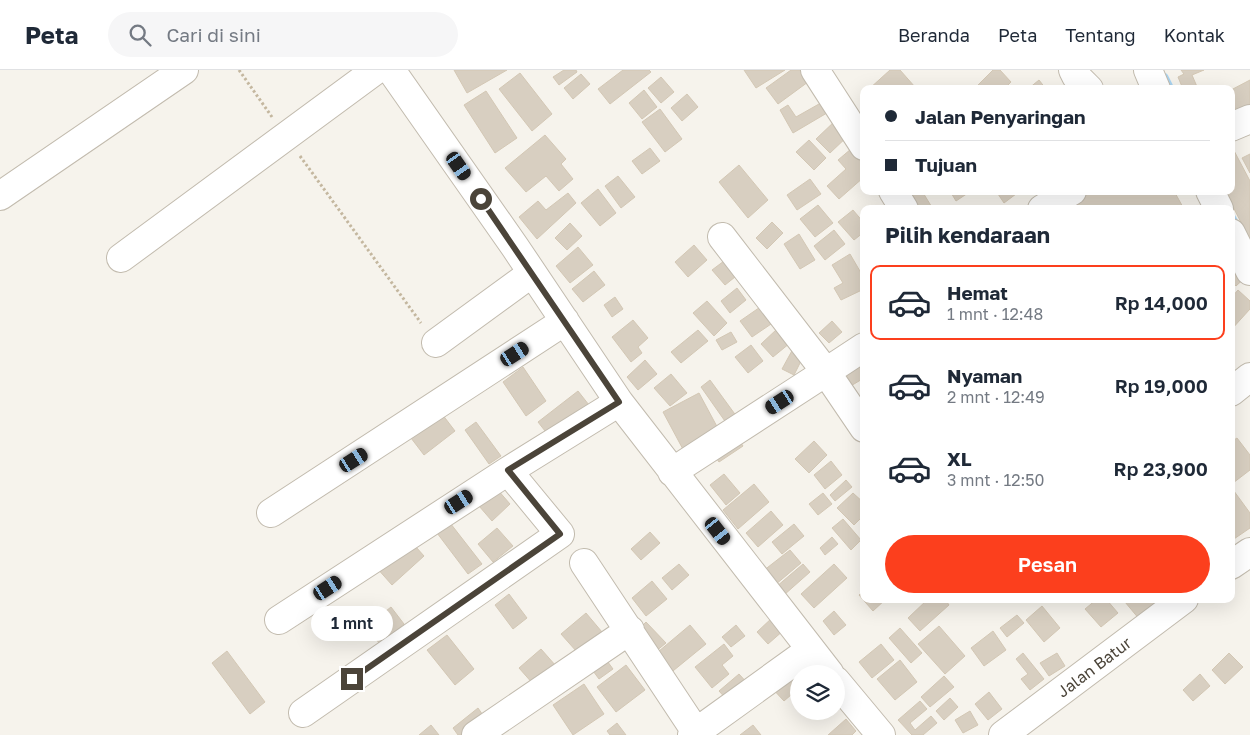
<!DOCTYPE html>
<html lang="id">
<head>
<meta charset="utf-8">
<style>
	:root { --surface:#fff; --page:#f6f6f7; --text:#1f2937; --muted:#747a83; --line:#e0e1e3; --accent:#fc3f1d }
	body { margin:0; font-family:"Golos Text",sans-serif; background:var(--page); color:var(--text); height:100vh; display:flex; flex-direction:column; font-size:19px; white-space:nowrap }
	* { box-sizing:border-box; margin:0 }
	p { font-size:16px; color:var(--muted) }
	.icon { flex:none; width:28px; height:28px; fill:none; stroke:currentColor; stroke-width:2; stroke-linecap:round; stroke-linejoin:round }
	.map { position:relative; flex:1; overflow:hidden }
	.drawer { position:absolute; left:860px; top:135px; width:375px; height:398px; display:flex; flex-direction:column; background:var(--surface); border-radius:10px; box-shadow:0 5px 20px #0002 }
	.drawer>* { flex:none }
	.top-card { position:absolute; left:860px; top:15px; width:375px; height:110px; border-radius:10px; box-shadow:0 5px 20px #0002; display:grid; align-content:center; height:110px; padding:0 25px; background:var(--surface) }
	.tools { position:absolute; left:790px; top:595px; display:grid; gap:10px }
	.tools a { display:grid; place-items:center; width:55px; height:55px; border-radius:50%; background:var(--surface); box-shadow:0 5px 20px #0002; font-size:25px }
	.end { position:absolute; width:22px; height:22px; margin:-11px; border:6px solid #4b4439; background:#fff; box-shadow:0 0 0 2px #fff }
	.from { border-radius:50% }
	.bubble { position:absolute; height:35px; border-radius:18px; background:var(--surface); box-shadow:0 5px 20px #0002; font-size:16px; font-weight:600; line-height:35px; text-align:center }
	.car { position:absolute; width:15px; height:30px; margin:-15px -8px; border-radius:6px; box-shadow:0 0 4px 1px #0007; background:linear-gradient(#222 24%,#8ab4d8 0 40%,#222 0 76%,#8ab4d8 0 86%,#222 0) }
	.top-card b { display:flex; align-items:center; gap:18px; height:48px; font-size:19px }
	.top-card b+b { border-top:1px solid var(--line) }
	.top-card i { width:12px; height:12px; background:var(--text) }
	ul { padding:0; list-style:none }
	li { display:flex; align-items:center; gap:15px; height:75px; margin:0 10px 8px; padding:0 15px; border:2px solid transparent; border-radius:10px }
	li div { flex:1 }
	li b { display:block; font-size:19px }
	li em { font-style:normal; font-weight:600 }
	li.selected { border-color:var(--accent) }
	li>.icon { width:45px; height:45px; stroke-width:1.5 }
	h2 { padding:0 25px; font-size:22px; line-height:60px }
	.cta { display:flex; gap:10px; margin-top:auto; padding:10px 25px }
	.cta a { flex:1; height:58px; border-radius:30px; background:var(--accent); color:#fff; font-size:20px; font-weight:600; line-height:58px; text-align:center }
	header { display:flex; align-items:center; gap:30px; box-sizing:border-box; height:70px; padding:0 25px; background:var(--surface); border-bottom:1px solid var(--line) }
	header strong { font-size:24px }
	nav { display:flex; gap:28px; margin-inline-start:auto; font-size:18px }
	.search { width:350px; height:45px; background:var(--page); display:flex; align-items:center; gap:12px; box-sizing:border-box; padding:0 18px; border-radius:28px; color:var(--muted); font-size:19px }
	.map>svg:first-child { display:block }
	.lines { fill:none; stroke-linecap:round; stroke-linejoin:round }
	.stream { stroke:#a9d4f2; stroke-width:7 }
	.building { fill:#d8cfc1; stroke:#d3c7b4 }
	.minor-casing { stroke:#c2bbae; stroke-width:30 }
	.path { stroke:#c4b79f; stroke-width:3; stroke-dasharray:2.5 2.5; stroke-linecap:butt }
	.minor { stroke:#fff; stroke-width:28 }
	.route { stroke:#4b4439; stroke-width:6 }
	.labels { text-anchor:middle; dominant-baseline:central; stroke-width:5; stroke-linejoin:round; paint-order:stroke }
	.street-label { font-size:16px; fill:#4b4439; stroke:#fff }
</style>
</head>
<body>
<header>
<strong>Peta</strong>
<div class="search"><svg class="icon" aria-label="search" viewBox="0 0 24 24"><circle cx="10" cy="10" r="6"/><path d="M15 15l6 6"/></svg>Cari di sini</div>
<nav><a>Beranda</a><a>Peta</a><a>Tentang</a><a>Kontak</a></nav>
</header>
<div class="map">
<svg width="1250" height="665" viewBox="0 0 1250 665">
	<rect width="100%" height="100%" fill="#f6f3ec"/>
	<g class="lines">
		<path class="stream" d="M1165,7L1171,19
			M1231,145L1238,158"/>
	</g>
	<path class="building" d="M454,0H507L467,23Z
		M564,0H576L577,2L559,15L553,7Z
		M623,0H649L651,2L610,34L598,19Z
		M744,0H785L756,18Z
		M791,0H800L808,12L778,34L766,18Z
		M890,0H900L915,17L913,19H869Z
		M993,0H1000L1011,12L1004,19H974Z
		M1181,0H1204L1192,5L1198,19H1183L1178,7L1184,4Z
		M520,3L552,44L532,61L499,19Z
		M581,4L590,14L573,29L564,18Z
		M661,7L674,22L661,33L648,18Z
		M1039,10L1046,19H1028Z
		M1250,10V40L1239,45L1231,31V20Z
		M644,20L657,37L642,49L629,33Z
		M486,21L517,68L495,83L464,35Z
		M687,24L698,37L682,51L671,38Z
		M826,30L832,40L793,63L780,40L788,35L796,47Z
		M660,39L682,69L665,82L642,52Z
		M836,50L850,64L830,83L816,69Z
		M545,65L566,89L561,94L573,109L559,121L546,106L526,122L505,98Z
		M809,70L826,88L814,100L796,82Z
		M1231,75L1250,111V170L1225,121H1231Z
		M650,78L660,91L642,104L632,91Z
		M851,79L864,91V107L839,129L827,116L846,99L838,90Z
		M1250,84V103L1242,88Z
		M739,95L768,130L748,148L719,112Z
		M618,106L635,127L621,138L605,116Z
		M810,109L821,124L797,140L787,125Z
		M598,119L616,143L600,156L581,133Z
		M904,121H922L933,139H914Z
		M950,121H971L956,131Z
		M996,121H1020L1004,133Z
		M1090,121H1174L1184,139H1058Z
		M568,123L576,133L537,169L519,147L538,131L546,140Z
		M818,135L833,153L815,167L800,149Z
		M853,140L864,153V162L854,170L838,152Z
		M772,152L783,163L767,179L756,168Z
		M570,153L582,166L567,180L555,168Z
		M834,160L845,174L825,190L814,176Z
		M799,164L815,190L800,199L784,174Z
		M694,175L707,190L688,207L675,192Z
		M578,177L593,195L570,213L556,196Z
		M850,184L864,208V219L841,230L834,218L843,213L832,195Z
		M728,188L740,203L725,215L712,200Z
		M1239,195L1248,205L1236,216L1231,211V201Z
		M594,201L605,215L583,232L572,219Z
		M737,218L746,230L730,243L721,231Z
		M1238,220L1250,231V239L1231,260V228Z
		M615,227L623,239L612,247L604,235Z
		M707,231L727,253L714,266L693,243Z
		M766,233L777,250L752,267L740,251Z
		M633,250L648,268L638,277L642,283L631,292L612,267Z
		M832,251L842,262L829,273L819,263Z
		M777,259L790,273L773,287L761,274Z
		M698,260L708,271L681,293L671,282Z
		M731,262L737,272L722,280L716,270Z
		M751,275L763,291L748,303L735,287Z
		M794,277L805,283L794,305L782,299Z
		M864,284V308L849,317L839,298Z
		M645,290L657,304L638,320L627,307Z
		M523,297L546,331L526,346L503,312Z
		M671,304L687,323L670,336L654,318Z
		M710,310L737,347L727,354L701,317Z
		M578,321L589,335L549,366L538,352Z
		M699,323L721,364L685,383L663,342Z
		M442,344L455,361L424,385L411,368Z
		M476,352L501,386L489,394L465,360Z
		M736,366L743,376L719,392L712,382Z
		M1237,368L1250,385V400L1233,413L1231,410V372Z
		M814,371L827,385L809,403L795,389Z
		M831,391L842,405L825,419L814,405Z
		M724,404L740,423L726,435L710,415Z
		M846,410L852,417L835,431L830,425Z
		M754,414L769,432L738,459L723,440Z
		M1231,417L1250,443V458L1231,471Z
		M497,419L510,434L492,451L479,436Z
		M823,423L832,434L818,445L809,434Z
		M853,423L864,433V445L854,455L837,438Z
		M771,441L783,455L758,477L746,463Z
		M447,449L482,494L468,504L434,459Z
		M843,449L861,470L851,480L832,458Z
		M794,454L804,466L782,484L772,472Z
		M497,458L513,476L493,492L478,474Z
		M650,462L660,473L641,490L631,479Z
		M832,467L838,474L825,485L820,478Z
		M408,468L424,486L392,515L376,497Z
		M790,480L801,493L775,515L763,501Z
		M679,494L689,505L672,520L662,508Z
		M803,494L810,502L784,525L776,517Z
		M834,494L847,508L814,538L801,524Z
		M652,511L667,529L646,546L632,528Z
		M864,521V529H886L873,541L859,525Z
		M509,524L527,548L513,559L495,535Z
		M928,529H945L949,535L920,561L908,548Z
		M1097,529H1106L1118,543L1101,557L1085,539Z
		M1129,529H1166L1140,550L1125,532Z
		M1042,536L1060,558L1044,572L1026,550Z
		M391,537L404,554L380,574L366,557Z
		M834,541L846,555L834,565L823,551Z
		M586,543L602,562L577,582L561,564Z
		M1017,545L1024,553L1007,567L1000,558Z
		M773,547L784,560L768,574L757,562Z
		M646,552L666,573L655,582L636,562Z
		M690,555L706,574L668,605L652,587Z
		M736,555L745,566L731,577L722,567Z
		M939,556L965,586L945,604L918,574Z
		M900,558L922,583L911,593L889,568Z
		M993,561L1006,580L984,596L971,578Z
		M447,565L474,599L455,615L427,580Z
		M724,574L733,586L722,595L729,604L712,618L695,597Z
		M881,574L894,590L872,608L859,592Z
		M541,579L556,596L534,615L519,598Z
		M227,581L265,632L250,644L212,593Z
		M1023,583L1044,609L1030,620L1021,609L1028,604L1016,589Z
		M1057,583L1065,596L1049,606L1040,593Z
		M1229,583L1243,597L1225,614L1212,600Z
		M602,584L613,599L599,609L588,594Z
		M900,590L917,612L895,630L877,609Z
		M626,595L645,620L616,642L597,617Z
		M739,604L749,615L729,632L719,621Z
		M799,604V618L784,631L770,616Z
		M1200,604L1210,616L1193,631L1183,620Z
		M944,606L954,617L930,637L921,627Z
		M584,614L604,644L573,665L553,635Z
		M989,622L1002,639L988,650L975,634Z
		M950,628L958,637L944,650L936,641Z
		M920,631L927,639L910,653L915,660L931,646L937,653L923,665H912L898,650Z
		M478,638L487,651L469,665H458L453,658Z
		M970,641L978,655L963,663L955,650Z
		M846,649L856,661L852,665H828Z
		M617,653L626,665H610L607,661Z
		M431,655L439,665H419Z
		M753,655L761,665H740Z"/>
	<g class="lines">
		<defs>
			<path id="minor" d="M391,0L515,177L619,332L830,604
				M815,0L864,76
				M1073,0L1076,6L1089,19
				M1148,0L1156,19
				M1231,57L1250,49
				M893,121L904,139
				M1210,121L1219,139
				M0,126L184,0
				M1042,139L1072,121
				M1231,163L1250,201
				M722,167L826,302L864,277
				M121,188L376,0
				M436,273L532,203
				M1231,322L1250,307
				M672,402L826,302L864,358
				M271,443L565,251
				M584,493L698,665
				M1231,495L1250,482
				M279,550L508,401L619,332
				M836,611L881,665
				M303,643L560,464L508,401
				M476,665L630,560
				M692,665L810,580
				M1003,665L1184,529"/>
		</defs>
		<use href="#minor" class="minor-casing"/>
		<path class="path" d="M239,0L272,47
			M300,86L421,253"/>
		<use href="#minor" class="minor"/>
	</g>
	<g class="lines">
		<path class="route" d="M352,609L560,464L508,400L619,332L481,129"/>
	</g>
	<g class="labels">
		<g class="street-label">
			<text transform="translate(1094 597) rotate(-37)">Jalan Batur</text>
		</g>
	</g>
</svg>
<div class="tools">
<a><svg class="icon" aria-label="layers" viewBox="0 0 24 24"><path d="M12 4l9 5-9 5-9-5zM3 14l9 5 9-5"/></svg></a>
</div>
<i class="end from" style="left:481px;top:129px"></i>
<i class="end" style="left:352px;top:609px"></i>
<div class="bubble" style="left:311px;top:536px;width:82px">1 mnt</div>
<i class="car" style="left:459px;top:96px;rotate:145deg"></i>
<i class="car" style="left:515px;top:284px;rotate:57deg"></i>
<i class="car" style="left:780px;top:332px;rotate:237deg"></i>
<i class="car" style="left:354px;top:390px;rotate:58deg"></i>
<i class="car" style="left:459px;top:432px;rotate:57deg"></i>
<i class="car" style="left:718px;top:461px;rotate:142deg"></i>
<i class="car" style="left:328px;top:518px;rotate:57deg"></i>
<div class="top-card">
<b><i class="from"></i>Jalan Penyaringan</b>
<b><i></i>Tujuan</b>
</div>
<section class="drawer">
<h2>Pilih kendaraan</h2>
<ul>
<li class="selected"><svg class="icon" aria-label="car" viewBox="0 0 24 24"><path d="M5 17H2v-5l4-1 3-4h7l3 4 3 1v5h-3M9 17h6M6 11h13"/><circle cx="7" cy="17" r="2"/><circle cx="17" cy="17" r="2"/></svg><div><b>Hemat</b><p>1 mnt · 12:48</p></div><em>Rp 14,000</em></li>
<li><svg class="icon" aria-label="car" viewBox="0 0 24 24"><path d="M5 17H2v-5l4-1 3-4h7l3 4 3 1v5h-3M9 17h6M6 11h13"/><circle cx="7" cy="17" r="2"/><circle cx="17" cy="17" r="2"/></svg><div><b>Nyaman</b><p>2 mnt · 12:49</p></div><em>Rp 19,000</em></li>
<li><svg class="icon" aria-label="car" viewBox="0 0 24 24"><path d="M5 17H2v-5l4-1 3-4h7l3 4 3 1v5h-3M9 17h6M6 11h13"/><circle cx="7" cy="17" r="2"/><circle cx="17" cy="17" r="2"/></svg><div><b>XL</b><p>3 mnt · 12:50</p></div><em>Rp 23,900</em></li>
</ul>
<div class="cta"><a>Pesan</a></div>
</section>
</div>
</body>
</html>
